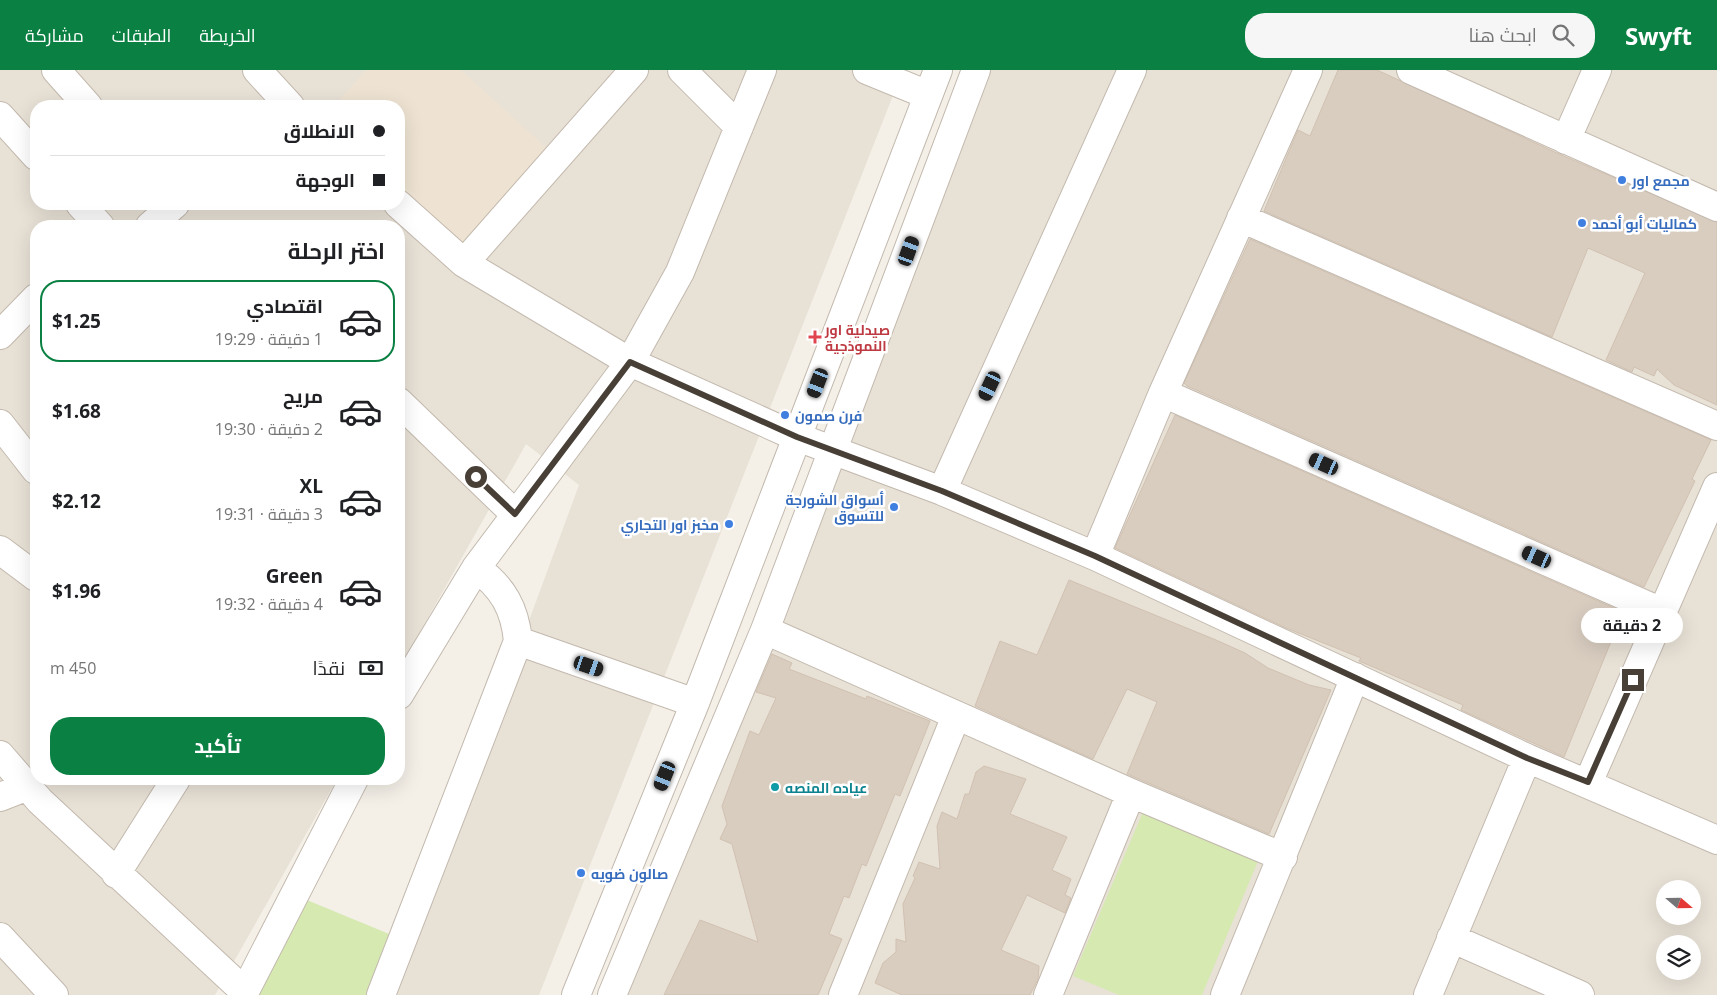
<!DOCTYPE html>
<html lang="ar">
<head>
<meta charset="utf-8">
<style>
	:root { --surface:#fff; --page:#f6f6f6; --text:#202124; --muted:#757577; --line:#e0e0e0; --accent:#0b8043 }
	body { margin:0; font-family:"Open Sans",Cairo,sans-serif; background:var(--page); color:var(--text); direction:rtl; height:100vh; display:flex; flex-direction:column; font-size:19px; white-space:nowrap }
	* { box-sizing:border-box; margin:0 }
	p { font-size:16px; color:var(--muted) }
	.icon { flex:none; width:28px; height:28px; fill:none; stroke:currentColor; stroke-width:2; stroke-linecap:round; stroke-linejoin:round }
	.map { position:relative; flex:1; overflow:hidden; direction:ltr }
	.drawer { position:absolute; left:30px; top:150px; width:375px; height:565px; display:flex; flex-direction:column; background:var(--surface); border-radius:20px; box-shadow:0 5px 20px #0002; direction:rtl }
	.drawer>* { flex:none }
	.guide { position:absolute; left:30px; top:30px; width:375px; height:110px; border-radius:20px; box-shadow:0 5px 20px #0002; direction:rtl; display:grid; align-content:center; height:110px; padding:0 20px; background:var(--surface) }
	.needle { width:32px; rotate:110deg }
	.fabs { position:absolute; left:1656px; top:810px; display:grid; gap:10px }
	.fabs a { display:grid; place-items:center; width:45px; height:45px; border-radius:50%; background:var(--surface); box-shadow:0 5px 20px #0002; font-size:25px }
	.end { position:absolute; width:22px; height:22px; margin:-11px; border:6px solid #484037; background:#fff; box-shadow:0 0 0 2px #fff }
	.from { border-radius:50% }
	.bubble { position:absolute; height:35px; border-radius:18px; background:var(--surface); box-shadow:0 5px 20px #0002; font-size:16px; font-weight:700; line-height:35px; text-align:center; direction:rtl }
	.car { position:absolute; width:15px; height:30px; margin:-15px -8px; border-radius:6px; box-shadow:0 0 4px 1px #0007; background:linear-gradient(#222 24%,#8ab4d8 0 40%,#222 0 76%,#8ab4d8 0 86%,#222 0) }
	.guide b { display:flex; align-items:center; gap:18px; height:48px; font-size:19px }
	.guide b+b { border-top:1px solid var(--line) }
	.guide i { width:12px; height:12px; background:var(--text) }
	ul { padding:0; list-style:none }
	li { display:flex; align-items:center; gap:15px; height:82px; margin:0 10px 8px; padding:0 10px; border:2px solid transparent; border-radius:20px }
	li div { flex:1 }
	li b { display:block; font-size:19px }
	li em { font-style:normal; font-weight:700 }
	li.active { border-color:var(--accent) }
	li>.icon { width:45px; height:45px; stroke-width:1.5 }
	h2 { padding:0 20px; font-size:22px; line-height:60px }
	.pay { display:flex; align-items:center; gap:12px; height:55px; padding:0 20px; font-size:19px }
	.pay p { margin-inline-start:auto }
	.button { display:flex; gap:10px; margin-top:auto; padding:10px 20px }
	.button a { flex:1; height:58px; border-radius:20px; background:var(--accent); color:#fff; font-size:20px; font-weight:700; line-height:58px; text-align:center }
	header { display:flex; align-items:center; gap:30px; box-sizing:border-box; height:70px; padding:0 25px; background:var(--accent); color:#fff }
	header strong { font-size:24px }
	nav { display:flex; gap:28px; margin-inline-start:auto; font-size:18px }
	.search { width:350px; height:45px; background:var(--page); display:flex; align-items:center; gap:12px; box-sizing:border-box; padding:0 18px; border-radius:20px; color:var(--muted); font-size:19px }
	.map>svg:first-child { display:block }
	.residential { fill:#e8e1d6; fill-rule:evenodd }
	.education { fill:#eee3d2 }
	.green { fill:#d5e9b1 }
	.building { fill:#d9cdc0; stroke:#d1c1b1 }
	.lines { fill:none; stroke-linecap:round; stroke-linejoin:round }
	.minor-casing { stroke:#c3b9ae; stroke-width:30 }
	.minor { stroke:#fff; stroke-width:28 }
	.route { stroke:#484037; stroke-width:6 }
	.shop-dot { fill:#3f7fe0; stroke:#fff; stroke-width:2 }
	.health-dot { fill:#e0444e; stroke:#fff; stroke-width:2 }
	.culture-dot { fill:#0f9aa8; stroke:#fff; stroke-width:2 }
	.labels { text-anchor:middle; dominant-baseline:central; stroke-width:5; stroke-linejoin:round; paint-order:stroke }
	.shop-label { font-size:14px; font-weight:bold; fill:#366cbe; stroke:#fff; text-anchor:start }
	.health-label { font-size:14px; font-weight:bold; fill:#be3a42; stroke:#fff; text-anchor:start }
	.culture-label { font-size:14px; font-weight:bold; fill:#0d838f; stroke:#fff; text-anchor:start }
</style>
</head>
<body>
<header>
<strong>Swyft</strong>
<div class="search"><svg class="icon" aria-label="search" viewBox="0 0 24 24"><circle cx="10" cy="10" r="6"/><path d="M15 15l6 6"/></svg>ابحث هنا</div>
<nav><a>الخريطة</a><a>الطبقات</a><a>مشاركة</a></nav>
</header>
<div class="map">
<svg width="1717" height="925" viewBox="0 0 1717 925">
	<rect width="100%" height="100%" fill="#f4f0e8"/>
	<path class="residential" d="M0,0H903L539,925H391L579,415L526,374L399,599V156H36V709H337L215,925H0ZM36,36H399V134H36Z
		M987,0H1717V925H618ZM1665,819H1692V846H1665ZM1665,874H1692V901H1665Z"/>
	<path class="education" d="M366,0H461L547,78L462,175L399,119V36H334Z"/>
	<path class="green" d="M1143,742L1258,791L1202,925H1119L1073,906Z
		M302,828L394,866L369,925H254Z"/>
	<path class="building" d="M1338,0H1377L1559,84L1717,152V335L1674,315L1657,299L1654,306L1634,297L1632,302L1606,290L1645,203L1588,178L1552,267L1264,141L1298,60L1310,66Z
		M1250,169L1711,370L1692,409L1695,411L1644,517L1187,316L1184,313Z
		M1175,345L1623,542L1564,687L1461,640L1463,635L1359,591L1361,588L1286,558L1115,478Z
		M1069,510L1216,570L1245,583L1268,598L1309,615L1331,620L1269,764L1127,704L1157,632L1127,619L1093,689L975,636L1000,571L1037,585Z
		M772,584L792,593L789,599L866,629L867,626L930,651L900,726L895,724L866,796L862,794L849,828L844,826L829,864L842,869L818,925H664L700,850L758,872L732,774L720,769L727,754L722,736L750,661L759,665L776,628L756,622Z
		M984,696L1026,709L1010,744L1067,767L1052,800L1071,809L1065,825L1071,828L1065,843L1027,825L1001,880L1039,896L1038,909L1030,925H902L875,913L883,893L896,882V869L906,872L903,834L915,808L913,806L919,792L940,799L937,756L942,742L957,749L965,724H969L976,702Z"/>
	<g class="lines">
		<defs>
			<path id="minor" d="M56,0L88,36
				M257,0L290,36
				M682,0L739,57
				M867,0L928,25
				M1411,0L1717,137
				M0,46L36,86
				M1566,70L1597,0
				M80,134L100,156
				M398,134L464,193L630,292L797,367L942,421L1095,486L1527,688L1717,770
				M1241,148L1717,356
				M150,156L175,134
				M464,193L634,0
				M0,265L36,228
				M1163,323L1662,542
				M399,332L515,444
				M0,354L36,400
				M942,421L1132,0
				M0,480L36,507
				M1095,486L1163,323L1308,0
				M765,560L1131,723L1283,787
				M518,571L695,633
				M399,625L476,498L630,292L680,202L762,0
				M0,685L40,731L245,922
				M1588,713L1717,417
				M0,727L28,716
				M116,804L176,709
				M0,867L54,925
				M1451,868L1580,925
				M243,925L354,709
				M381,925L518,571C515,539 503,517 476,498
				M576,925L695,633L938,0
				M612,925L765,560L976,0
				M843,925L956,646
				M1048,925L1131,723
				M1225,925L1355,607
				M1428,925L1527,688"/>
		</defs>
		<use href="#minor" class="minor-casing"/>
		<use href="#minor" class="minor"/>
	</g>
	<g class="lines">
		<path class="route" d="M476,407L515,444L630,292L797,367L942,421L1095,486L1527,688L1588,712L1633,610"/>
	</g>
	<g class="shop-dot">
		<circle cx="1622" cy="110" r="5"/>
		<circle cx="1582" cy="153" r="5"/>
		<circle cx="785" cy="345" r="5"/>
		<circle cx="894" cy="437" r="5"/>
		<circle cx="729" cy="454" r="5"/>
		<circle cx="581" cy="803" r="5"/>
	</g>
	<path class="health-dot" d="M812.5 259.5h5v5h5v5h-5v5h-5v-5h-5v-5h5z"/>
	<circle class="culture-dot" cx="775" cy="717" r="5"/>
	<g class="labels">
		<g class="shop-label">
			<text x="1632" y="110">مجمع اور</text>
			<text x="1592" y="153">كماليات أبو أحمد</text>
			<text x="795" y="345">فرن صمون</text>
			<text x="884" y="429" text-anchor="end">أسواق الشورجة<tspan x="884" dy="16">للتسوق</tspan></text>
			<text x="719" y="454" text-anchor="end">مخبز اور التجاري</text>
			<text x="591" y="803">صالون ضويه</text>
		</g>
		<g class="health-label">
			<text x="825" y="259">صيدلية اور<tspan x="825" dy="16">النموذجية</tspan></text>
		</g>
		<g class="culture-label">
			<text x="785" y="717">عياده المنصه</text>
		</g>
	</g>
</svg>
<div class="fabs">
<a><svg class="needle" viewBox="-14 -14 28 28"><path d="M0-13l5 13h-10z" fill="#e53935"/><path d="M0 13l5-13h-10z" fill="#757577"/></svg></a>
<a><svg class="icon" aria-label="layers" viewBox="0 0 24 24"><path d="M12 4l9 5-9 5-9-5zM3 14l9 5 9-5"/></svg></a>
</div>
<i class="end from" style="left:476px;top:407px"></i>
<i class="end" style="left:1633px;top:610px"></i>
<div class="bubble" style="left:1581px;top:538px;width:102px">2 دقيقة</div>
<i class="car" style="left:909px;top:181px;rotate:20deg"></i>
<i class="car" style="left:818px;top:313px;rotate:201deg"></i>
<i class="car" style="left:990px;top:316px;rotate:205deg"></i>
<i class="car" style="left:1324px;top:394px;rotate:294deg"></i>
<i class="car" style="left:1537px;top:487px;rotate:294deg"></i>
<i class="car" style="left:589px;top:596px;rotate:109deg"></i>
<i class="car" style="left:665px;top:706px;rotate:202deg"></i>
<div class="guide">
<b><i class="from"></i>الانطلاق</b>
<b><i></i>الوجهة</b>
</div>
<section class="drawer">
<h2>اختر الرحلة</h2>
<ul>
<li class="active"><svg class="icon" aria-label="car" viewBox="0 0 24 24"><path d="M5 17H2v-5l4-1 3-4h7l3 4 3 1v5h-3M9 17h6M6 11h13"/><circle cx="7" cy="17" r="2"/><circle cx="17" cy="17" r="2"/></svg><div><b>اقتصادي</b><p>1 دقيقة · 19:29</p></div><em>$1.25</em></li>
<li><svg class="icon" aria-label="car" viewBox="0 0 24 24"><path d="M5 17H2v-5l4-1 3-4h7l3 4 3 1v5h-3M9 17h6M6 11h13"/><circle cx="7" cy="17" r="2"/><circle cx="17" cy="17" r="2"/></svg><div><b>مريح</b><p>2 دقيقة · 19:30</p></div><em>$1.68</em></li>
<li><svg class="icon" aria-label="car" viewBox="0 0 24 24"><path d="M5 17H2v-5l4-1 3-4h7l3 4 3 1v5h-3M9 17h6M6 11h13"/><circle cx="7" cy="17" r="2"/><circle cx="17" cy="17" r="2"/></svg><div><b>XL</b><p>3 دقيقة · 19:31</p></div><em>$2.12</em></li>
<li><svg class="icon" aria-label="car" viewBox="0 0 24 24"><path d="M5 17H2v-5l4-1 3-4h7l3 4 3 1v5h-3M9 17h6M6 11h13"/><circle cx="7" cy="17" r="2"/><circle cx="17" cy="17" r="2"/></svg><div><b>Green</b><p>4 دقيقة · 19:32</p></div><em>$1.96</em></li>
</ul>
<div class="pay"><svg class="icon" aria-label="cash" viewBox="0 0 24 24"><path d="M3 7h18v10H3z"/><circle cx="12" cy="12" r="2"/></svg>نقدًا<p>450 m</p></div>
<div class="button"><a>تأكيد</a></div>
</section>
</div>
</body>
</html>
